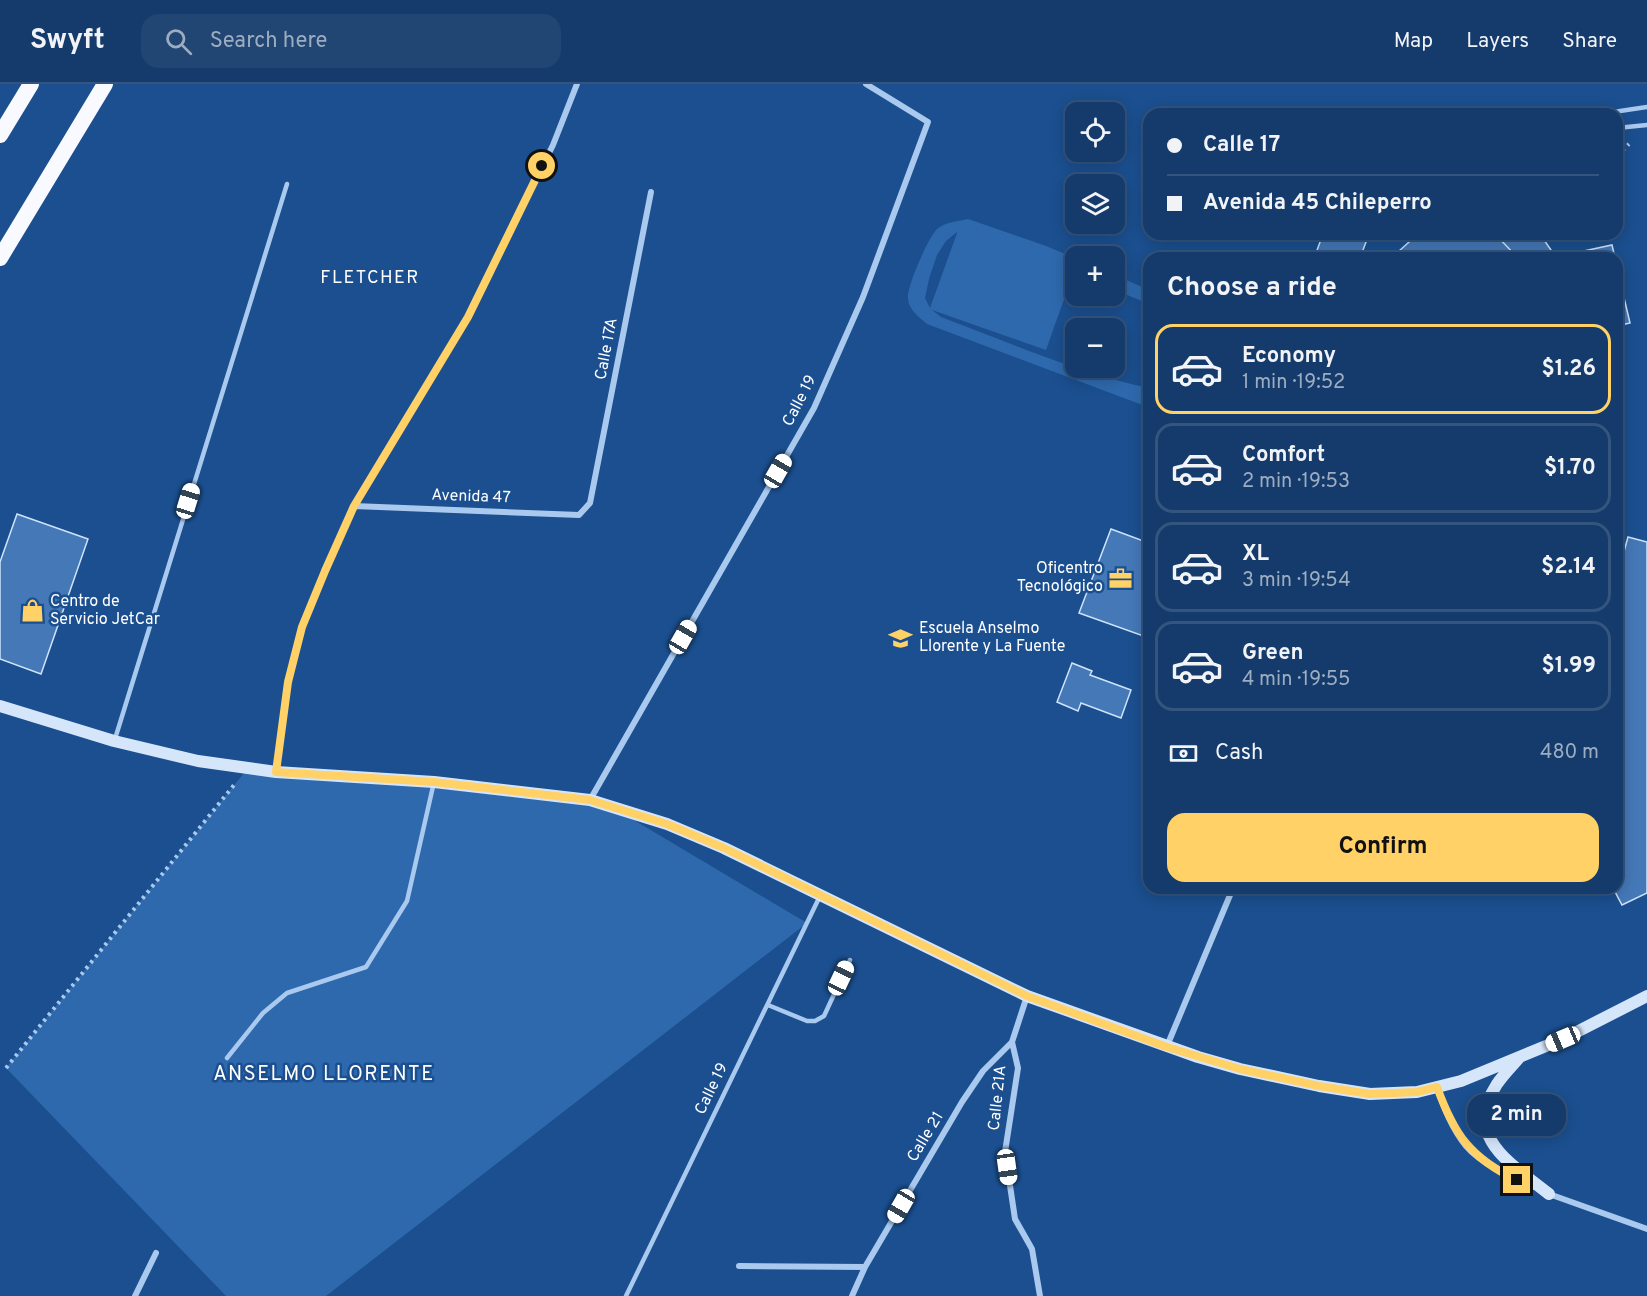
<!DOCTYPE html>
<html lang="en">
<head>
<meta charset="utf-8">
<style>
	:root { --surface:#143b6b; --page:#214673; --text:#f1f3f6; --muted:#9dadc1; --line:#33557e; --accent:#ffd166 }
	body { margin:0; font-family:Overpass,sans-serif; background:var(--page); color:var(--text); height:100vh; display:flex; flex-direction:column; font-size:22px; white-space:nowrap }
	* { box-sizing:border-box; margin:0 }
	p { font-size:20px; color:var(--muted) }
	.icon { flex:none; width:33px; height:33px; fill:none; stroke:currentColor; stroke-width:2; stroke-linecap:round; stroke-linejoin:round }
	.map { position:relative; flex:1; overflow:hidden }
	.panel { position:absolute; left:1143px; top:168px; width:480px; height:642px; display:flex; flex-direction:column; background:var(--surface); border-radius:18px; box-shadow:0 3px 15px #0003,0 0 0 2px var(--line) }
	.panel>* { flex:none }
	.banner { position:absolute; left:1143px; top:24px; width:480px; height:132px; border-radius:18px; box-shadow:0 3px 15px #0003,0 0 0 2px var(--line); display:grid; align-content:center; height:132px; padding:0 24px; background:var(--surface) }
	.tools { position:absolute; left:1065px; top:18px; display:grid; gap:12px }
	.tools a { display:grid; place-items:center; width:60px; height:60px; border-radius:12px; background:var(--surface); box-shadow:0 3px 15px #0003,0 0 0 2px var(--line); font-size:30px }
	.end { position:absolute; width:27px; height:27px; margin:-14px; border:8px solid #ffd166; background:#111; box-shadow:0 0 0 3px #111 }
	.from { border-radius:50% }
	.bubble { position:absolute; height:42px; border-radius:18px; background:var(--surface); box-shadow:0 3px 15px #0003,0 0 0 2px var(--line); font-size:20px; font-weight:700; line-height:42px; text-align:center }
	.car { position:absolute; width:18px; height:36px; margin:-18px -9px; border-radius:8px; box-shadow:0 0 4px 2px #0007; background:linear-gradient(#fff 24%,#345 0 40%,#fff 0 76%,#345 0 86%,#fff 0) }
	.banner b { display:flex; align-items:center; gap:21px; height:57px; font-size:22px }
	.banner b+b { border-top:2px solid var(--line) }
	.banner i { width:15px; height:15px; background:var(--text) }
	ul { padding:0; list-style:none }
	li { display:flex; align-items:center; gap:18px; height:90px; margin:0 12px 9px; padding:0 12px; border:3px solid var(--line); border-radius:18px }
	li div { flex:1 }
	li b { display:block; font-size:22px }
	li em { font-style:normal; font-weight:700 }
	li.selected { border-color:var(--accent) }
	li>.icon { width:54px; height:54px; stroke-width:1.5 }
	h2 { padding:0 24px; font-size:27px; line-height:72px }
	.pay { display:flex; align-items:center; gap:15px; height:66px; padding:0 24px; font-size:22px }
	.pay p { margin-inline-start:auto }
	.primary-button { display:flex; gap:12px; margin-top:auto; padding:12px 24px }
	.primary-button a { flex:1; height:69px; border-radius:18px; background:var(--accent); color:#111; font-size:24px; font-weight:700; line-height:69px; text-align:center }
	header { display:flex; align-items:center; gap:36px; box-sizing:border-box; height:84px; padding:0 30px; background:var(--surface); border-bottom:2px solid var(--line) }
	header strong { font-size:28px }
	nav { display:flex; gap:33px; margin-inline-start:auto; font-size:21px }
	.search { width:420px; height:54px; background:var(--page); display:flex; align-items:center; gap:15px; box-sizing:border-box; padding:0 21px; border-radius:18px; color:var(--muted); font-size:22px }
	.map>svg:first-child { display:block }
	.green { fill:#2e69ad; fill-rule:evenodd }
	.building { fill:#4478b7; stroke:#cfe3fa; stroke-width:1.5 }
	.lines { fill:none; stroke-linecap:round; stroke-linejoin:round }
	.path { stroke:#a9c9ee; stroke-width:4; stroke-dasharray:3 4.5; stroke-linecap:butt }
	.service { stroke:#a9c9ee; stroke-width:4.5 }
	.minor { stroke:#a9c9ee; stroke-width:6 }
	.secondary { stroke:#d6e6fa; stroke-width:12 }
	.trunk { stroke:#f8faff; stroke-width:16 }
	.route { stroke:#ffd166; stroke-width:8 }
	.labels { text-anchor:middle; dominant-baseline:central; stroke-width:5; stroke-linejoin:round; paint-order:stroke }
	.street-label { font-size:16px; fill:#fff; stroke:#1b4f8f }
	.poi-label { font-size:16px; fill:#fff; stroke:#1b4f8f; text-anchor:start }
	.neighbourhood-label { font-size:18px; letter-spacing:1.5px; fill:#fff; stroke:#1b4f8f }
	.quarter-label { font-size:20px; letter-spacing:1.5px; fill:#fff; stroke:#1b4f8f }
</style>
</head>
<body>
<header>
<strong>Swyft</strong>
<div class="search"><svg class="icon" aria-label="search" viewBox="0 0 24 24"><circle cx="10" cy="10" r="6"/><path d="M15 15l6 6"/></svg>Search here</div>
<nav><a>Map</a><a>Layers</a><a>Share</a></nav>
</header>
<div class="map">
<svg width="1647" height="1212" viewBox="0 0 1647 1212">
	<rect width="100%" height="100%" fill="#1b4f8f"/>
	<path class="green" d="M968,135L1046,162L1075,174V190H1073L1046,266L932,226L941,233C1010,259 1078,289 1149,304V322H1145L927,240C919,233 909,226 908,215C906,204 929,152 937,145C945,138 959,137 968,135ZM957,148V149L930,224L925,214L929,195L937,171L946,157Z
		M1115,191L1149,206V220L1115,206Z
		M248,684L612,723L807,839L326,1212H226L6,984Z"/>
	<path class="building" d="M1323,150H1369L1360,174H1331L1316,169Z
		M1418,150H1495L1518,174H1405L1399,167Z
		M1495,150H1540L1551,166V174H1518Z
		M1612,161L1615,174H1550H1551Z
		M1617,184L1630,239L1617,242Z
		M17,430L88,455L41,590L0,575V478Z
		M1111,445L1149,459V554L1079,529Z
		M1628,453L1647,458V809L1622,821L1613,804H1617V493Z
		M1072,579L1092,587L1090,591L1131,606L1121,634L1081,619L1078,627L1057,618Z"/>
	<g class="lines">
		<path class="path" d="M1617,72L1629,60
			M6,984L234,701"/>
		<path class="service" d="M1600,30L1647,23
			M1617,44L1647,41
			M115,655L287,100
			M768,921L807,937H815L824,932L850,876
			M227,974L263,929L287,909L366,883L407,817L434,698
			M626,1212L820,812"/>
		<path class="minor" d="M354,422L579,431L590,419L651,108
			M276,688L288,598L302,543L325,487L354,422L468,233L553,61L577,0
			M590,716L814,324L863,213L928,38L866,0
			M1012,958L1018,984L1005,1068L1015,1135L1032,1165L1040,1212
			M1167,962L1233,804
			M1437,1003C1444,1024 1452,1045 1466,1062C1481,1080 1513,1094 1534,1103
			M1549,1110L1647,1145
			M739,1182L865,1183
			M135,1212L156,1169
			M852,1212L865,1183L962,1018L983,987L1012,958L1027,912"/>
		<path class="secondary" d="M0,622L114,657L198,677L276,688L434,698L590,716L667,740L724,764L1027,912L1198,973L1240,985L1319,1002L1370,1010L1417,1008L1461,997L1563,955L1647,912
			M1518,975C1511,983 1503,991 1497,1000C1462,1054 1512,1080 1549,1110"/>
		<path class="trunk" d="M0,51L31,0
			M0,174L105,0"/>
	</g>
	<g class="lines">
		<path class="route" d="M542,82L468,233L354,422L325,487L302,543L288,598L276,688L434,698L590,716L667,740L724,764L1027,912L1167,963L1240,985L1319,1002L1370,1010L1417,1008L1437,1003C1454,1050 1470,1074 1517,1096"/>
	</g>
	<defs>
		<symbol id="office-bare" viewBox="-9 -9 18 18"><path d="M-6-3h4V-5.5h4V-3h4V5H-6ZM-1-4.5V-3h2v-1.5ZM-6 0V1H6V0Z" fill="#ffd166" stroke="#1b4f8f" stroke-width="2.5" paint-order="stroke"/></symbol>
		<symbol id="shop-bare" viewBox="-9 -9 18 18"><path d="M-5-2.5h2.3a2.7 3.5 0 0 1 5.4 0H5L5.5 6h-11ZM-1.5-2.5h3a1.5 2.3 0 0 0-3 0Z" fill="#ffd166" stroke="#1b4f8f" stroke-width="2.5" paint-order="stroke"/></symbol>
		<symbol id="school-bare" viewBox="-9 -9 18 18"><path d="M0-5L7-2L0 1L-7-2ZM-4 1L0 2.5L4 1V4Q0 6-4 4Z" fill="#ffd166" stroke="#1b4f8f" stroke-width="2.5" paint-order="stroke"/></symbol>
	</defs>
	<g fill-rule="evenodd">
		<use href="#office-bare" x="1104" y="478" width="33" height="33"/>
		<use href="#shop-bare" x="16" y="510" width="33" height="33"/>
		<use href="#school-bare" x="884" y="538" width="33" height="33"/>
	</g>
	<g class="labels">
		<g class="street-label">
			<text transform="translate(607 265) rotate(-79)">Calle 17A</text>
			<text transform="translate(800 317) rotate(-63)">Calle 19</text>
			<text transform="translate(471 413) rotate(2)">Avenida 47</text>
			<text transform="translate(712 1005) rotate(-64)">Calle 19</text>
			<text transform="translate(998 1014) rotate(-84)">Calle 21A</text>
			<text transform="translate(926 1053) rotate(-59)">Calle 21</text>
		</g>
		<g class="poi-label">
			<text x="1103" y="485" text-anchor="end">Oficentro<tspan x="1103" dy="18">Tecnológico</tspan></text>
			<text x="50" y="518">Centro de<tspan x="50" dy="18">Servicio JetCar</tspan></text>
			<text x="919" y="545">Escuela Anselmo<tspan x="919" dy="18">Llorente y La Fuente</tspan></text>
		</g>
		<g class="neighbourhood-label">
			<text x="370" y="194">FLETCHER</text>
		</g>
		<g class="quarter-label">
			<text x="324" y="991">ANSELMO LLORENTE</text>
		</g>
	</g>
</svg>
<div class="tools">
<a><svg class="icon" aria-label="locate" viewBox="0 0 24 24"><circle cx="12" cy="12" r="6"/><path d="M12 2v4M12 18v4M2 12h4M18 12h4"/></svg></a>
<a><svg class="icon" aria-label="layers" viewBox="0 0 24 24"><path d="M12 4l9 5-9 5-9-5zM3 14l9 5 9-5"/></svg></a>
<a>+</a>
<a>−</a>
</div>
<i class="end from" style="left:542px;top:82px"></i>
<i class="end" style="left:1517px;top:1096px"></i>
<div class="bubble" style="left:1467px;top:1010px;width:99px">2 min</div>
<i class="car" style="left:778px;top:387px;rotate:30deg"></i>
<i class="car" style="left:188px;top:417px;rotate:17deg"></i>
<i class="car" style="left:683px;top:553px;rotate:30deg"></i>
<i class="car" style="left:841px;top:894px;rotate:25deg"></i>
<i class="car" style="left:1563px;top:955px;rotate:247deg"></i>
<i class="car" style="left:1007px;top:1083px;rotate:172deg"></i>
<i class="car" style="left:901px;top:1122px;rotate:210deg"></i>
<div class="banner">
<b><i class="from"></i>Calle 17</b>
<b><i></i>Avenida 45 Chileperro</b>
</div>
<section class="panel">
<h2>Choose a ride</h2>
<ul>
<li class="selected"><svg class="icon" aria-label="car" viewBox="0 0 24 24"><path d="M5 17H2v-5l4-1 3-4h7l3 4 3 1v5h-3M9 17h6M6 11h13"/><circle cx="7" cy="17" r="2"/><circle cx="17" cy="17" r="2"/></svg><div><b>Economy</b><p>1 min · 19:52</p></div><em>$1.26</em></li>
<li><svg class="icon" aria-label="car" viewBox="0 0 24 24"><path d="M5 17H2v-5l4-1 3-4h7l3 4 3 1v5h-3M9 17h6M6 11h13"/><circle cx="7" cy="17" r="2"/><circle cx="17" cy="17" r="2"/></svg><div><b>Comfort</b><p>2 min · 19:53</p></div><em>$1.70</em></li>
<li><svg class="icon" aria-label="car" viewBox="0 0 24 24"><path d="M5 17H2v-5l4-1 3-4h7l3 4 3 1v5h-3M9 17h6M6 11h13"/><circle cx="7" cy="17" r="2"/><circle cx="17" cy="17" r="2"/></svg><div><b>XL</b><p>3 min · 19:54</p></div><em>$2.14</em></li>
<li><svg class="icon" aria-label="car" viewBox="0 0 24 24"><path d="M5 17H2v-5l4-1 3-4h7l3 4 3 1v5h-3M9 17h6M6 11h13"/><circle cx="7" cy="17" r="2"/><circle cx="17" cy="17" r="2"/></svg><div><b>Green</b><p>4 min · 19:55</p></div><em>$1.99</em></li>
</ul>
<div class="pay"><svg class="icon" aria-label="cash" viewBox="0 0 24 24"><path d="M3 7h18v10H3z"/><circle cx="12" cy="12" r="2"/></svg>Cash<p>480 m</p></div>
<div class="primary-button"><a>Confirm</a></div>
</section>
</div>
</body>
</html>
